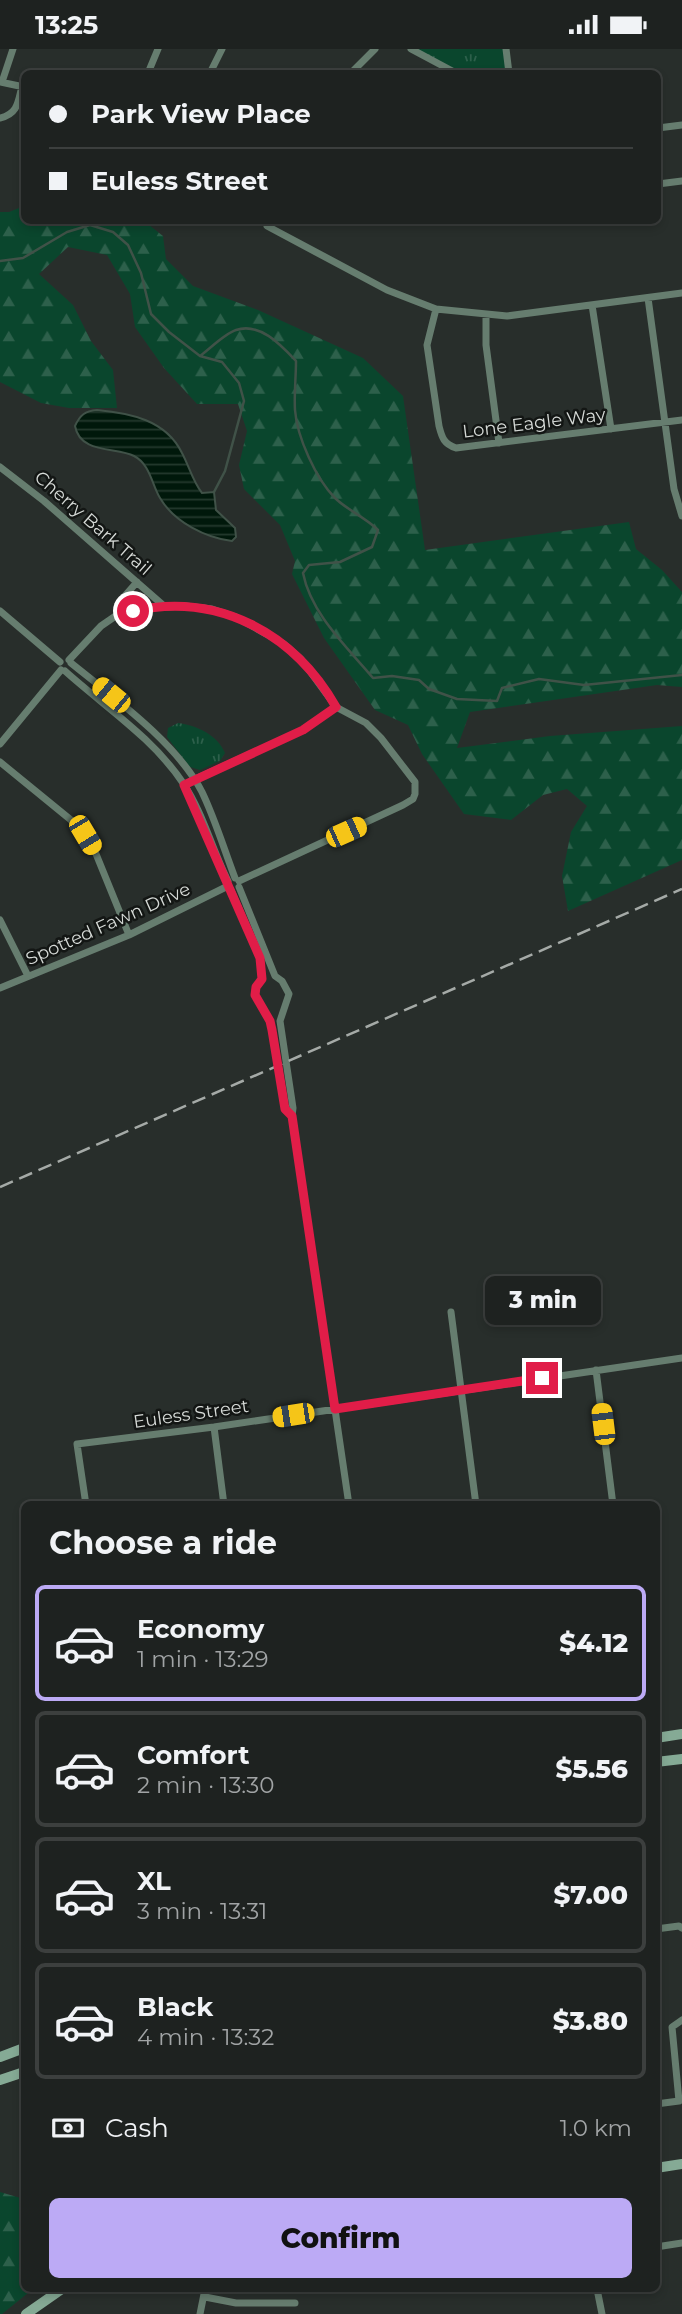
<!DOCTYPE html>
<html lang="en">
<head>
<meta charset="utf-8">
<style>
	:root { --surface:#1e2220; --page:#262a29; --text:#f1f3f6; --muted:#a1a4a5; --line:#3c3f3e; --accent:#bcaaf5 }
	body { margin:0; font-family:Montserrat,sans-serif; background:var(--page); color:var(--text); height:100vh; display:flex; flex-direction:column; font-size:26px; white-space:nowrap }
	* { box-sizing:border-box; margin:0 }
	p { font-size:23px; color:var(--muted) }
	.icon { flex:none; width:38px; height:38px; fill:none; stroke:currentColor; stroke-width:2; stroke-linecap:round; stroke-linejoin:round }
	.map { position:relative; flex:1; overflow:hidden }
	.panel { position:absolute; left:21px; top:1452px; width:639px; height:791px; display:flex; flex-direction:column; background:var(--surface); border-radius:10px; box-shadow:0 4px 10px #0003,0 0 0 2px var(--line) }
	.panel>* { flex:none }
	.banner { position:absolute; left:21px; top:21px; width:640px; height:154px; border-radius:10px; box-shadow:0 4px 10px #0003,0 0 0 2px var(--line); display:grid; align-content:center; height:154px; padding:0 28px; background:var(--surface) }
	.end { position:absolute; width:32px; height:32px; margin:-16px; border:9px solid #e11d48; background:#fff; box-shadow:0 0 0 4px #fff }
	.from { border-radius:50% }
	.bubble { position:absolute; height:49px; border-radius:10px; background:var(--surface); box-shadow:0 4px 10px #0003,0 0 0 2px var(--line); font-size:23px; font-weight:800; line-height:49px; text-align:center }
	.car { position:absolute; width:21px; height:42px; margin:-21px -10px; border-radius:9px; box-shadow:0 0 5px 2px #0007; background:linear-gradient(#f5c518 24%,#345 0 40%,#f5c518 0 76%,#345 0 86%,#f5c518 0) }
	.banner b { display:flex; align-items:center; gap:24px; height:66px; font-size:26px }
	.banner b+b { border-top:2px solid var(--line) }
	.banner i { width:18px; height:18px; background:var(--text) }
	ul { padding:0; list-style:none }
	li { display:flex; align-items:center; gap:21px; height:116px; margin:0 14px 10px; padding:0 14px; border:4px solid var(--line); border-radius:10px }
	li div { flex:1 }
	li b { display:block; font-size:26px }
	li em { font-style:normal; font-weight:800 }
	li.active { border-color:var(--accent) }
	li>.icon { width:63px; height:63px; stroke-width:1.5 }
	h2 { padding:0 28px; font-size:32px; line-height:84px }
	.pay { display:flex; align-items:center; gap:18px; height:77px; padding:0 28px; font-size:26px }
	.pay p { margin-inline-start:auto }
	.action { display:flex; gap:14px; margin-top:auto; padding:14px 28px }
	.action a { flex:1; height:80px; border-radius:10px; background:var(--accent); color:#111; font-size:28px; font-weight:800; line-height:80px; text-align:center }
	.status { display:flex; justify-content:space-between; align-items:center; height:49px; padding:0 35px; background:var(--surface); direction:ltr }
	.status svg { height:19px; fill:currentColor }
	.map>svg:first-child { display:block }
	.grass { fill:url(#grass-tufts) }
	.forest { fill:url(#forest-firs) }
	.water { fill:url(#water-rules); stroke:#405248; stroke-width:2 }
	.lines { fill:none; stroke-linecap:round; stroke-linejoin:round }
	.stream { stroke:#405248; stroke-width:2.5 }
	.street { stroke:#667d6f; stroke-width:7 }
	.secondary { stroke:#85aa95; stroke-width:10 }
	.rail { stroke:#a5aaa7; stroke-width:2.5; stroke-dasharray:14 7; stroke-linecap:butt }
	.route { stroke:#e11d48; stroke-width:9 }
	.labels { text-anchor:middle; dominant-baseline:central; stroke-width:5; stroke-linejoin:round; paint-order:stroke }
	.street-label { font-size:18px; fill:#d6dad7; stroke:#131614 }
</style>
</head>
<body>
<div class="status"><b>13:25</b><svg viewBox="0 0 49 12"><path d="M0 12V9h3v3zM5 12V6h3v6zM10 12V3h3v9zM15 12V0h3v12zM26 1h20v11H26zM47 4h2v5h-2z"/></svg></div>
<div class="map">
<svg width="682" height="2265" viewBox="0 0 682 2265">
	<defs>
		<pattern id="grass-tufts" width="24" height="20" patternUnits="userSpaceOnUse" patternTransform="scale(1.75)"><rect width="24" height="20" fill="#0a462d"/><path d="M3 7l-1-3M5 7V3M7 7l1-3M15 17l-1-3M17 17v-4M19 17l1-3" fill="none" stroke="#2d604b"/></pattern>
		<pattern id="forest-firs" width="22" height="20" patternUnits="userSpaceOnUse" patternTransform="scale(1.75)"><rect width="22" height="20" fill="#0a462d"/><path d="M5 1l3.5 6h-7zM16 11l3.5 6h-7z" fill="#2d604b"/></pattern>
		<pattern id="water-rules" width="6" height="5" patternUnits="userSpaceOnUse" patternTransform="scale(1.75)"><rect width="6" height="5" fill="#00180b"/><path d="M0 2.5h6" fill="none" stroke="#24392e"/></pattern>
	</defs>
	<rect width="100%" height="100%" fill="#282e2b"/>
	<path class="grass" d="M411,0H506L509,24H456Z
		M178,674C196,676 218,686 225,704L220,712L200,721L190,718L167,688L168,679Z"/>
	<path class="forest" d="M24,157V172H144L163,187L166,210L193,237L258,261L363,309L403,347L425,501L629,473L636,500L662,521L682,543V638L657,636L470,663L457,699L550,687L682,677V811L568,862L562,827L571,783L587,757L567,740L543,746L511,771L464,765L422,705L408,676L375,661L324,589L292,525L295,512L280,476L244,440L239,416L247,382L238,355H197L164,319L135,278L130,245L107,206L68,198L39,225L73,256L91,292L113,321L117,359H69L41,354L0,333V163H9Z
		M0,2143L24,2150V2240H33L2,2265H0Z"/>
	<path class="water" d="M97,361C130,364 166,371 182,404C189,417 193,433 202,444L214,443L216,461L235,479L236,488L232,492C206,489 174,473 160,449C152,436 150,415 134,407C116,398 80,405 75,377C80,366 85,362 97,361Z"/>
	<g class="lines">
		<path class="stream" d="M0,212L23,209L67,183L90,176L113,183L128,196L141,224L151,265L169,283L200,307L222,313L239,334L244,352L225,422L214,443
			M200,307C211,299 224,285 236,281C260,273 281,296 296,312C296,328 294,345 295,361C297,388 316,430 335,449C347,461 365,468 378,481L372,498L340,513L309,516L303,524C311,565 347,598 373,629L392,627L419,631L429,640L457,650L497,652L502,639L539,630L584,636L682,626"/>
		<path class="street" d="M411,0L456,24
			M506,0L509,24
			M148,24L158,0
			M210,24L222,0
			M351,24L375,0
			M0,33L24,38
			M2,33L13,0
			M0,69C18,65 18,53 22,37
			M658,79L682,76
			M658,135L682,132
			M269,172L267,177L387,241L436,260L507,267L682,244
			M648,249L674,440L682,467
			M592,256L611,380
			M436,260L427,296L439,377C442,389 444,395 456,399L682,371
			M486,266V296L499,394
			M0,418L44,452L164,557
			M0,562L60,613
			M117,566L123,549L137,533
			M69,611L101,577L117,566L149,559L186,557L212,560L236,568L284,595L301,610L336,658L366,674L381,689L415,733V745L413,750L403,756L239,832
			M71,614C113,648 177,694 202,743C215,770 224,800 235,829
			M65,622C105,658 153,689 183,734C203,764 212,800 228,832
			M0,695L61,621
			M0,713L71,771L85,786L94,800L129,886
			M191,732L303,681L336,658
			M239,838L275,927L282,932L289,945L280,972L293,1059L292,1067L349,1456
			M231,841L260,909L262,930L256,938L255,946L270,972L272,981L285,1060L292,1067
			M0,871L28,927
			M0,939L129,886L228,837
			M451,1263L476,1456
			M596,1321L613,1456
			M214,1378L224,1456
			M86,1456L77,1395L214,1378L682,1309
			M656,1880L679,1877L682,1879
			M656,2055L679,2052L672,1978L682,1971
			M656,2198L682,2194
			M597,2240L602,2265
			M205,2248L236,2254H295
			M200,2265L205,2240"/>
		<path class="secondary" d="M656,1689L682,1685
			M656,1713L682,1710
			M0,2008L24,1999
			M0,2031L24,2023
			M656,2119L682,2115
			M26,2265L62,2240"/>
		<path class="rail" d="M0,1138L682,840"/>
	</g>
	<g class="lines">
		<path class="route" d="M133,562C218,543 294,584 336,658L303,681L184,736L260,909L262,930L256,938L255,946L270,972L272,981L285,1060L292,1067L335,1360L542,1329"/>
	</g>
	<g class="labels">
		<g class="street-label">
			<text transform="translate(534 374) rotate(-7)">Lone Eagle Way</text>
			<text transform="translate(93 474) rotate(41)">Cherry Bark Trail</text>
			<text transform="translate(108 875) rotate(-24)">Spotted Fawn Drive</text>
			<text transform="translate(191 1365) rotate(-8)">Euless Street</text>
		</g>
	</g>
</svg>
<i class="end from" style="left:133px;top:562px"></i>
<i class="end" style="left:542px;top:1329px"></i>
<div class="bubble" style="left:485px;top:1227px;width:116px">3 min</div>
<i class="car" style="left:111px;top:646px;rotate:309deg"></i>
<i class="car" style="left:346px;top:783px;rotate:66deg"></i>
<i class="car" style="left:85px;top:786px;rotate:149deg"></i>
<i class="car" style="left:293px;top:1366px;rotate:261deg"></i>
<i class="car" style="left:603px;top:1375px;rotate:353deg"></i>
<div class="banner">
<b><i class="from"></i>Park View Place</b>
<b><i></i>Euless Street</b>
</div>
<section class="panel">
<h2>Choose a ride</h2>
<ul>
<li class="active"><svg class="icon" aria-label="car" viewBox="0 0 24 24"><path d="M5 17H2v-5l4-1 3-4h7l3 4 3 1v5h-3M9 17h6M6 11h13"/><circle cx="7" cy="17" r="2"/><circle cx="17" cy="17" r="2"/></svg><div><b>Economy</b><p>1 min · 13:29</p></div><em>$4.12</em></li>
<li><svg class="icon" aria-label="car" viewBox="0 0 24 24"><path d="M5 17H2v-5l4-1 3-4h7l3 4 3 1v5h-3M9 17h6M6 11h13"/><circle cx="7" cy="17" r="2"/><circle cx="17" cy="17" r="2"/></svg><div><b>Comfort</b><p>2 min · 13:30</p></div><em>$5.56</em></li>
<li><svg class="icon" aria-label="car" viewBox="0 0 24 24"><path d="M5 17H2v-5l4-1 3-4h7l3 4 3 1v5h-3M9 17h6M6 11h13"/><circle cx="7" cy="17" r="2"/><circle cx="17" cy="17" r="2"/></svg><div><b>XL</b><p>3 min · 13:31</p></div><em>$7.00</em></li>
<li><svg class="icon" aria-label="car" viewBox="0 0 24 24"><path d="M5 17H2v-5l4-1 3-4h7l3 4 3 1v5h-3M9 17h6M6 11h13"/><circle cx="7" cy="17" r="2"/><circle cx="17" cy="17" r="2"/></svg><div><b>Black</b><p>4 min · 13:32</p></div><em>$3.80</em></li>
</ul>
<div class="pay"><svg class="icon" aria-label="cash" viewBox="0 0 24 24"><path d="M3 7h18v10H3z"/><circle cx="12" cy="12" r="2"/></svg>Cash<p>1.0 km</p></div>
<div class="action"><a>Confirm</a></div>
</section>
</div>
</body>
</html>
